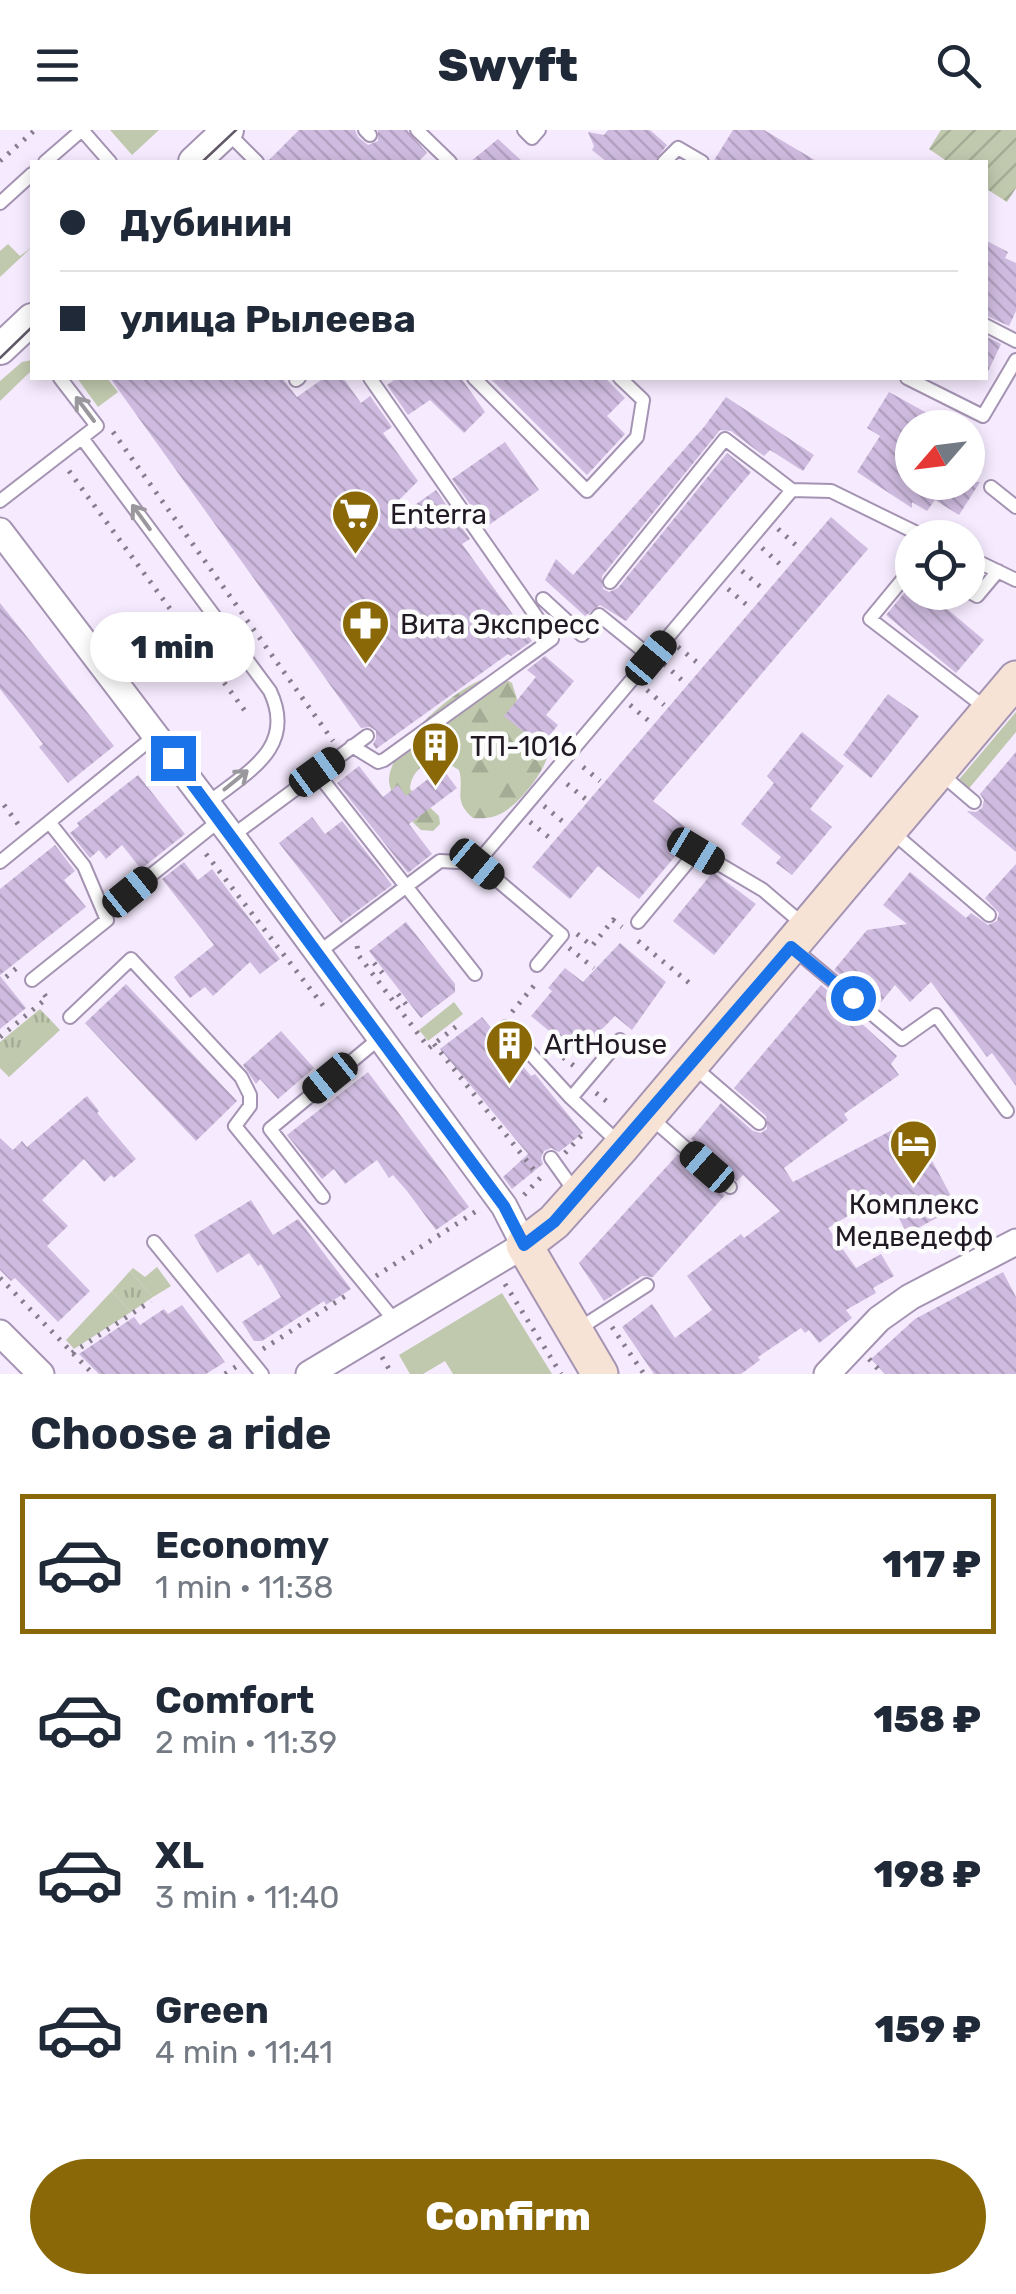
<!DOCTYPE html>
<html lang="en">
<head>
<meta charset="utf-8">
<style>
	:root { --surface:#fff; --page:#f2f2f3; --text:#1f2937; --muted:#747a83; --line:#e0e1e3; --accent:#8a6807 }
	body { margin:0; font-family:Rubik,sans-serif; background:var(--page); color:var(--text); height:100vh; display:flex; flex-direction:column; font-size:38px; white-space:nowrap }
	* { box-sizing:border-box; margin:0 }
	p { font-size:32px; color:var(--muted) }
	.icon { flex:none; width:55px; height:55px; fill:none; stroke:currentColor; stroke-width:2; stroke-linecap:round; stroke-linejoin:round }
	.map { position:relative; height:1244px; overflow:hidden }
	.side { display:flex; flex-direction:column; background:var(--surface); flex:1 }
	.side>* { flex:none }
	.hud { position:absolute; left:30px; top:30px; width:958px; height:220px; border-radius:0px; box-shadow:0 5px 15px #0003; display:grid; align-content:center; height:220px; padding:0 30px; background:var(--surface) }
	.needle { width:65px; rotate:242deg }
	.tools { position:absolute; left:895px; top:280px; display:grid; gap:20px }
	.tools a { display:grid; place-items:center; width:90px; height:90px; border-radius:50%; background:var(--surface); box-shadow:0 5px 15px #0003; font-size:50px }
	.end { position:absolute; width:45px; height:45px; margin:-22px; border:12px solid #1a73e8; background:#fff; box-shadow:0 0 0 5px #fff }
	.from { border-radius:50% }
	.bubble { position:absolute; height:70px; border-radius:35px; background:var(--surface); box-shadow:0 5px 15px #0003; font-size:32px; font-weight:800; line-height:70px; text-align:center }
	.car { position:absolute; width:30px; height:60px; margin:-30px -15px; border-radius:12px; box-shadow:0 0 8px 2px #0007; background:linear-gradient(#222 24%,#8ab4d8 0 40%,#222 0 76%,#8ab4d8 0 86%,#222 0) }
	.hud b { display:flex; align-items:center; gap:35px; height:95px; font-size:38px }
	.hud b+b { border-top:2px solid var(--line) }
	.hud i { width:25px; height:25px; background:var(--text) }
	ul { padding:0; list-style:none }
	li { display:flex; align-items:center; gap:30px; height:140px; margin:0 20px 15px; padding:0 10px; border:5px solid transparent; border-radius:0px }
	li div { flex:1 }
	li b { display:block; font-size:38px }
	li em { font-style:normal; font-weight:800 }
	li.on { border-color:var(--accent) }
	li>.icon { width:90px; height:90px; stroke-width:1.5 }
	h2 { padding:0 30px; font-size:45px; line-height:120px }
	.primary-button { display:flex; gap:20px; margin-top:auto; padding:20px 30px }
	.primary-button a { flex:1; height:115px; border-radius:60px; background:var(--accent); color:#fff; font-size:40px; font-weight:800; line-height:115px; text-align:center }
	header { display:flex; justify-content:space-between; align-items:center; height:130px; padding:0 30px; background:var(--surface); font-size:45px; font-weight:800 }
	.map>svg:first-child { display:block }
	.grass { fill:#c0c9ae }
	.forest { fill:url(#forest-firs) }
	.park { fill:url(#park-tufts) }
	.garden { fill:url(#garden-furrows) }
	.building { fill:url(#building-back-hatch) }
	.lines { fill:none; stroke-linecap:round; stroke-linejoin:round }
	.service-casing { stroke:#a493b2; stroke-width:16 }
	.minor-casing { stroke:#a493b2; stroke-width:29 }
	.tertiary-casing { stroke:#a493b2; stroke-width:34 }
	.secondary-casing { stroke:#a493b2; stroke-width:39 }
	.path { stroke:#867d8c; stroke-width:5; stroke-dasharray:2.5 8; stroke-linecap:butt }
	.service { stroke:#fff; stroke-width:12 }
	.minor { stroke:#fff; stroke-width:25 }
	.tertiary { stroke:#fff; stroke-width:30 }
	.secondary { stroke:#f7e3d6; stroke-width:35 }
	.tram { stroke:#615966; stroke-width:2.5 }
	.oneway { stroke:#9b989d }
	.route { stroke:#1a73e8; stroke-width:12 }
	.labels { text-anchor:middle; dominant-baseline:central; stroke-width:9; stroke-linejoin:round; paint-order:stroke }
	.poi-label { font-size:28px; fill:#211a25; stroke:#fcfcfc; text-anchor:start }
</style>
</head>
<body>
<header><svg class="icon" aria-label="menu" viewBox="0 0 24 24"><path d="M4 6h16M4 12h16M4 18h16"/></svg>Swyft<svg class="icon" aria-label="search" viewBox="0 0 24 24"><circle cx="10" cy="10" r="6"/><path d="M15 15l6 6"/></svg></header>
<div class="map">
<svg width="1016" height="1244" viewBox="0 0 1016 1244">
	<defs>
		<pattern id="forest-firs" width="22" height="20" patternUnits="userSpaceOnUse" patternTransform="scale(2.5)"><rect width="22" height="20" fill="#c0c9ae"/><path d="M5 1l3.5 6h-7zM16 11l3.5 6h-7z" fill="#a5ac96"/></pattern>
		<pattern id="park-tufts" width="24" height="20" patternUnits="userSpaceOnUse" patternTransform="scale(2.5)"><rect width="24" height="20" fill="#c0c9ae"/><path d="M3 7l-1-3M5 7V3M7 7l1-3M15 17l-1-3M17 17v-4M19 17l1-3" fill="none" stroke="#a5ac96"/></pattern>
		<pattern id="garden-furrows" width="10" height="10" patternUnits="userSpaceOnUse" patternTransform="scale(2.5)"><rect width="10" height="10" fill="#c0c9ae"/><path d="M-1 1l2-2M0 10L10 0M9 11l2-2" fill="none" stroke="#a5ac96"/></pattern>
		<pattern id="building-back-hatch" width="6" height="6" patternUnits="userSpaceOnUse" patternTransform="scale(2.5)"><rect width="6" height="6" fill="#cfbbdf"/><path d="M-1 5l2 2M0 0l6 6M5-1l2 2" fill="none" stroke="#b1a0bf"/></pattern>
	</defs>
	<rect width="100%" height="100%" fill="#f5eafe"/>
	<path class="grass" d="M110,0H159L132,25Z
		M8,114L20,126L32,117L0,147V121Z
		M32,230V240L0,271V251L22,232Z
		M77,248H107L118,262L98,277Z
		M1016,582V602L966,662L956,653Z
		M454,872L463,884L428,911L419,900Z
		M157,1137L171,1156L153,1167L130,1141L133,1138L145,1147Z
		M112,1161L131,1182L74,1219L66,1210Z
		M502,1163L552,1244H453L445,1231L423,1244H410L399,1225Z"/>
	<path class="forest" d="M497,545L512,553L521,582L549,610C554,632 522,671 504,682C494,688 484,689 473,688C452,671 465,660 459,640C439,626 412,632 410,659L439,686L440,694L433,701L421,700C409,689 388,666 389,648C393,611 462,550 497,545Z"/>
	<path class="park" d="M40,879L60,900L9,947L0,938V912Z
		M130,1141L153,1167L131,1182L112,1161Z"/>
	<path class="garden" d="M941,0H1016V58L1007,72L985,58V32H948L929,19Z"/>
	<path class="building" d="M299,0H355L358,7L368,15L378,11V0H407L427,23L418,32H267Z
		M608,0H650L667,15L654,32H607L592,20L594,16L588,2L604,5Z
		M733,0H764L818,32H713Z
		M498,9L523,32H470Z
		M985,110L1008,122L1005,128L1016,133V181L1009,196L985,185Z
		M985,206L1001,214L985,248Z
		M110,248H282L297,267L324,248H343L361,273L370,266L392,297L383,303L418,351L397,372L405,382L436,360L470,409L462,414L532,511L511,526L508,524L376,619L373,614L376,609V601L370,597L361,598Z
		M397,248H461L485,282L464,303L430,270L408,285L387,255Z
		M490,248H605L625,268L607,286L625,304L587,345Z
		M889,262L954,298H912V352H980L959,385L935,370L927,381L912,372V378L857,342L880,306L867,298Z
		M726,267L814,325L803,341L770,320L764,326L731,301L720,300L602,446L603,459L609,462L618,458L727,323L751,342L626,491L600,475L585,486L545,450L556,429L573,445L704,297Z
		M505,312L539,360L486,397L452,349Z
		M831,387L868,419L653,671L694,704L639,769L598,736L570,769L532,737Z
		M905,462H927L984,510L956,543L886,485Z
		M0,473L114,616L68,653L39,617L43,614L0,559Z
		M545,526L574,551L546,585L558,595L541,616L504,586L536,547L527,540Z
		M888,564L919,586L871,648L843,625Z
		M802,602L844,636L810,679L832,697L792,745L776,733L781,727L741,694L774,653L767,646Z
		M1016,622V722L967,681L976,682L982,678L984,670L980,664Z
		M359,636L383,667L398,655L406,666L442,638L457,658L409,694L432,724L408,743L337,653Z
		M138,645L185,704L141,739L122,715L106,729L99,720L90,728L70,703L79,696L77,693Z
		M312,687L325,704L342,691L392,755L341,793L279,713Z
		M55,715L75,741L64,750L86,777L0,845V759Z
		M184,732L198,750L212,739L280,829L260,844L250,832L213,866L205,857L190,868L174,847L214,815L162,749Z
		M1016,734V956L992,923L987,927L931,852L910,872L895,855L878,876L834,840L867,800L907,794L883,775L910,742L966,788L971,783L988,795L997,791L999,783L985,768Z
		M713,742L756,774L714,825L673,791Z
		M406,792L455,854V862L421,888L369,821Z
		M620,813L666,852L632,900L615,886L577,924L531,886L552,861L548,858L565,838L583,852Z
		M0,846L26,878L0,899Z
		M126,854L237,971L196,1011L85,893Z
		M821,855L865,891L862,894L897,926L891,934L899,945L844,984L848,990L784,1038L793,1052L896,998L916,1035L930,1027L957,1077L907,1104L886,1063L828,1098L856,1138L881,1124L894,1146L873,1158L876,1163L846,1180L852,1188L819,1213L809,1200L805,1203L801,1198L758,1227L760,1230L741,1244H654L622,1197L652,1174L675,1208L712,1180L687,1146L741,1104L744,1108L780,1081L743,1045L737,1051L691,1009L721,973L753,1001L761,1003L767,999L766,986L734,958Z
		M482,887L531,946L535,944L583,1003L559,1022L551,1018L544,1021L541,1028L543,1034L512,1059L503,1047L528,1024L440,919Z
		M281,901L314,938L278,969L260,949L256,954L243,935Z
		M368,942L469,1077L436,1100L407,1061L393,1045L389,1048L377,1030L345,1054L334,1039L322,1049L287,1005Z
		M87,966L99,981L97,983L136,1029L114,1048L111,1045L104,1052L84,1029L42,1070L68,1096L47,1116L90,1161L58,1192L15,1148L11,1151L0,1140V1008L13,1020L22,1011L27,1017Z
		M678,1024L725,1065L653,1147L642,1146L604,1171L579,1133Z
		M251,1070L273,1105L298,1089L351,1159L326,1175L324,1171L262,1211H254L242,1192L281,1167L261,1134L258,1136L249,1123L217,1143L194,1105Z
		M1003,1142L1016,1167V1244H885L871,1229L915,1189Z
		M182,1175L225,1232L206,1244H99L79,1224L134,1187L140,1195L164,1179L168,1184Z"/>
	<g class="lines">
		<defs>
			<path id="service" d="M82,0L110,32
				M365,0L370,5
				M417,0L450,32
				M524,0L532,8L539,0
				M228,3L257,32
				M45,32L82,0
				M664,32L678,18L702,32
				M0,73L32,44
				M985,195L1016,211
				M474,248L587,361L637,307L643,270L620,248
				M907,248L983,286L1016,230
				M296,250L299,248
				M82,308L270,561C297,618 247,642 208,673
				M991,357L1016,377
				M0,371L97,296L60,248
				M968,427L1016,450
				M912,438L870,489L987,579
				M610,452L725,309L792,360
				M968,461L977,466L998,441
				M543,469L582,505L599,485L651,527
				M352,616L378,632L384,630L552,509L370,248
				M317,643L475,844
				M940,643L974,672
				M891,701L989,785
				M232,706L367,606
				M0,732L156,605
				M477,733L792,360L831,361L927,408
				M130,762L220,690
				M638,792L697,721L763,760L805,796
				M793,818L902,909L936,885L1007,981
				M319,822L440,731L477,733L562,805L537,835
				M32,850L107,790L84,736L49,692
				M70,887L131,829L241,947L250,965V976L235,996L395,1191
				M506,897L571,968
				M693,936L759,993
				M650,987L730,1057
				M620,1014L571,968L620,910
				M551,1028L576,1063
				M323,1067L270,999L381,907
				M154,1112L262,1244
				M577,1200L647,1155"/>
			<path id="minor" d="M0,401L232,706L504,1076L524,1115L309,1244
				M0,1203L41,1244
				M827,1244L879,1189L910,1167L1016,1112"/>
			<path id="tertiary" d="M194,32L228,0
				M0,219L32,189"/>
			<path id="secondary" d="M600,1244L524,1115L554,1092L622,1016L1016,549"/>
		</defs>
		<use href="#service" class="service-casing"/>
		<use href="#minor" class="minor-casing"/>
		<use href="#tertiary" class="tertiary-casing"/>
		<use href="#secondary" class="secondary-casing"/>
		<path class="path" d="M0,31L35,0
			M113,302L333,611
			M69,341L245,581
			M778,399L798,417
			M762,418L782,436
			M742,441L763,459
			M728,459L748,476
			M678,517L699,534
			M664,534L684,552
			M647,560L664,575
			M630,575L650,592
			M583,637L600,651
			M567,654L588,671
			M4,675L18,694
			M544,676L568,696
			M530,692L551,709
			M206,724L328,882
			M577,804L592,816L613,790L622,797
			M638,811L693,856
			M357,816L359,826L429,918L458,895
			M569,818L594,838
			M374,833L385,846
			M6,847L19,836
			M398,864L408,877
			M512,882L537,852
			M0,907L47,868L44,864
			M434,914L538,1045
			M555,921L574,936
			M596,963L610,974
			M565,1023L585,1002
			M524,1065L543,1045
			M376,1146L478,1080L476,1078
			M0,1148L93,1244
			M505,1154L561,1244
			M612,1197L644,1244
			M263,1219L350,1163
			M72,1223L151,1171
			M382,1227L392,1244
			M869,1229L879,1240
			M225,1244L237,1236"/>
		<use href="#service" class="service"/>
		<use href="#minor" class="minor"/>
		<use href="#tertiary" class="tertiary"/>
		<use href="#secondary" class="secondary"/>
		<path class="tram" d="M202,32L236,0
			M0,228L32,197"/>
	</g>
	<defs><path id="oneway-shaft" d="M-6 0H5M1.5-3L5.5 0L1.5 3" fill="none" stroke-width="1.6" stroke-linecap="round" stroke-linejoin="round" transform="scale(2.5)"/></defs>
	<g class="oneway">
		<use href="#oneway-shaft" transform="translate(85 279) rotate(-127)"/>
		<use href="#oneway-shaft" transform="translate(141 387) rotate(-126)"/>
		<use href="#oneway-shaft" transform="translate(236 650) rotate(-39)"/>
	</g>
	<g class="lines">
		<path class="route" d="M173,628L504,1076L524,1115L554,1092L791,817L853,868"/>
	</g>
	<defs>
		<symbol id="supermarket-pin" viewBox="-11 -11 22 30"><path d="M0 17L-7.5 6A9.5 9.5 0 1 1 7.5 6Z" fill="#8a6807" stroke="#fcfcfc"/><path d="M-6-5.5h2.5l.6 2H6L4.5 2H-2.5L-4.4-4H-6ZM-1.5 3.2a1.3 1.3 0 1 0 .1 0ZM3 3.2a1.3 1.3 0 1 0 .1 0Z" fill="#fff"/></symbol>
		<symbol id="pharmacy-pin" viewBox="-11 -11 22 30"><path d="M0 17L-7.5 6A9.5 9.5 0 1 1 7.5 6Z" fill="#8a6807" stroke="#fcfcfc"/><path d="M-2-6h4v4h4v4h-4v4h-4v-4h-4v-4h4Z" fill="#fff"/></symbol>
		<symbol id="building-pin" viewBox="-11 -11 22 30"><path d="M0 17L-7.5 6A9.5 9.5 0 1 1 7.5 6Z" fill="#8a6807" stroke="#fcfcfc"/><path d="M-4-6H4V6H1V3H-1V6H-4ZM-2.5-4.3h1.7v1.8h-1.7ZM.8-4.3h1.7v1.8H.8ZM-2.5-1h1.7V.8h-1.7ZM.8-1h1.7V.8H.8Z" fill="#fff"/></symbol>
		<symbol id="hotel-pin" viewBox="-11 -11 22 30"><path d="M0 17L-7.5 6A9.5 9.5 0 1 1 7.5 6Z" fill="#8a6807" stroke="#fcfcfc"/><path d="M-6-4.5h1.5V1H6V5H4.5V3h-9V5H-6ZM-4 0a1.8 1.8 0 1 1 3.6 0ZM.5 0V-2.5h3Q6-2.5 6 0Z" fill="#fff"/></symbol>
	</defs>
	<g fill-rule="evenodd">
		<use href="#supermarket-pin" x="328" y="356" width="55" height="75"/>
		<use href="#pharmacy-pin" x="338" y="466" width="55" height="75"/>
		<use href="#building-pin" x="408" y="588" width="55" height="75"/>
		<use href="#building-pin" x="482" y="886" width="55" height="75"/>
		<use href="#hotel-pin" x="886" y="986" width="55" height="75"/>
	</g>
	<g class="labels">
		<g class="poi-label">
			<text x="390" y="384">Enterra</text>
			<text x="400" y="494">Вита Экспресс</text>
			<text x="470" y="616">ТП-1016</text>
			<text x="544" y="914">ArtHouse</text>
			<text x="914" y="1074" text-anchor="middle">Комплекс<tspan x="914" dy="32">Медведефф</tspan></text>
		</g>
	</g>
</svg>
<div class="tools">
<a><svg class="needle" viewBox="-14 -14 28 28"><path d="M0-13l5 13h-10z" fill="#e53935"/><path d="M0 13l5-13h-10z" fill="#747a83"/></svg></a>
<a><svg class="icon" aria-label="locate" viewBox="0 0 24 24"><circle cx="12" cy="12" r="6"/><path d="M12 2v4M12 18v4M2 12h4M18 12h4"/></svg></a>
</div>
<i class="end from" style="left:853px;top:868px"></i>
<i class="end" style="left:173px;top:628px"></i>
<div class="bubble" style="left:90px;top:482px;width:165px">1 min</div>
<i class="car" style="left:651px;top:528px;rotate:40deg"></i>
<i class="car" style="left:317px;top:642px;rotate:54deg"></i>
<i class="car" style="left:696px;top:721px;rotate:121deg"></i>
<i class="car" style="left:477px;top:734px;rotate:130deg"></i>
<i class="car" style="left:130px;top:762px;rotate:51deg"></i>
<i class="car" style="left:330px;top:948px;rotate:231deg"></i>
<i class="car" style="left:707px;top:1037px;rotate:311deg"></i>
<div class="hud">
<b><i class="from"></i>Дубинин</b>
<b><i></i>улица Рылеева</b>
</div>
</div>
<section class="side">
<h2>Choose a ride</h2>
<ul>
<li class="on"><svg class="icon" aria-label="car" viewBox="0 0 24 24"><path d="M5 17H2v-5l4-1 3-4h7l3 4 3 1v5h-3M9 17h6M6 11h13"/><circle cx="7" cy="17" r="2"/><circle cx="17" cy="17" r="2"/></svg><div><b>Economy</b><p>1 min · 11:38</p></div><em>117 ₽</em></li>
<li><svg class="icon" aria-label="car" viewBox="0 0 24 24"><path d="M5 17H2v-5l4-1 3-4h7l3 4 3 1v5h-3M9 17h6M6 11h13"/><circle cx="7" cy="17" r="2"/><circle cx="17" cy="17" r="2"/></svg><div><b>Comfort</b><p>2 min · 11:39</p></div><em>158 ₽</em></li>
<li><svg class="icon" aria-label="car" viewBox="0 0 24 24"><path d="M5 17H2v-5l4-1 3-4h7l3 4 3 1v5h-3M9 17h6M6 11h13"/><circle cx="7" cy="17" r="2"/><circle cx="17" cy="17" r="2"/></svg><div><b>XL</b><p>3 min · 11:40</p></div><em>198 ₽</em></li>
<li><svg class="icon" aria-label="car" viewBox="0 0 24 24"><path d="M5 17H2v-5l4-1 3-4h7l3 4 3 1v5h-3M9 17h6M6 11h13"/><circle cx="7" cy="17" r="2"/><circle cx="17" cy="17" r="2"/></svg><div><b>Green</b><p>4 min · 11:41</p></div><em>159 ₽</em></li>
</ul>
<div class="primary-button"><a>Confirm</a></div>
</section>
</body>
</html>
